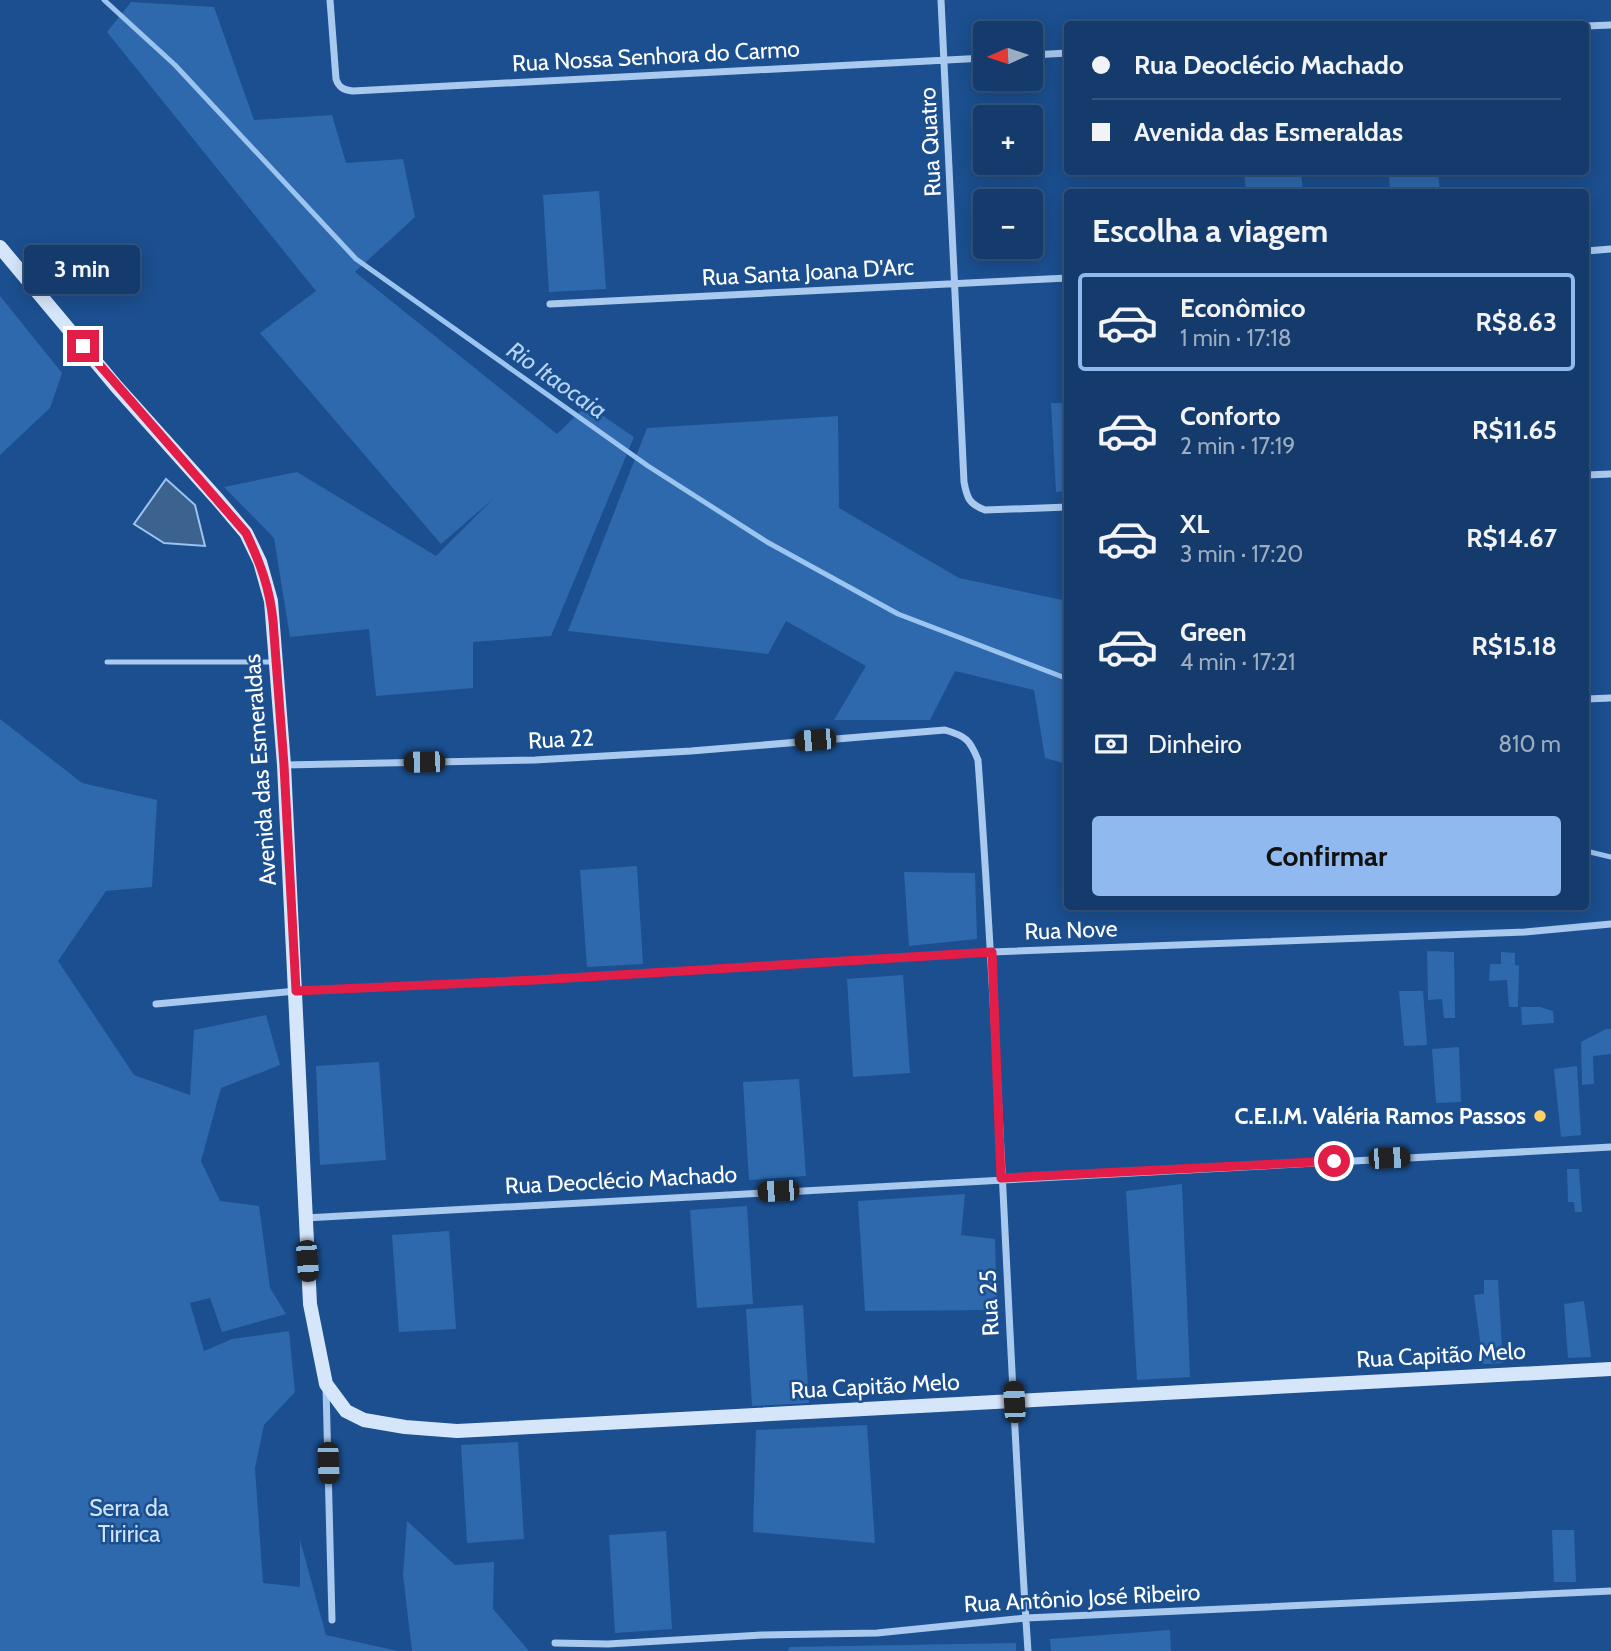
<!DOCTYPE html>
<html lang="pt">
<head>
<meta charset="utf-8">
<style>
	:root { --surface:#143b6b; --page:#1d4271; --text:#f1f3f6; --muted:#9dadc1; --line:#33557e; --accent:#90b9f0 }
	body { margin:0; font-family:Cabin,sans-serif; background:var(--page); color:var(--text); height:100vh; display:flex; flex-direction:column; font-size:26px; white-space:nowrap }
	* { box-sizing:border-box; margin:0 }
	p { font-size:23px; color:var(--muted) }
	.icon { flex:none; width:38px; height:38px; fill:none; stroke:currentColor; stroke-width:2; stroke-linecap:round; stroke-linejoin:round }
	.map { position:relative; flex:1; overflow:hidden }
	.sheet { position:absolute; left:1064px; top:189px; width:525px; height:721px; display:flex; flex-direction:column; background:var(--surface); border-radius:7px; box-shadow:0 4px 18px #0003,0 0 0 2px var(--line) }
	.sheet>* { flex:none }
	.top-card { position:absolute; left:1064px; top:21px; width:525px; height:154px; border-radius:7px; box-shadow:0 4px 18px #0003,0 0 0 2px var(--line); display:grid; align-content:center; height:154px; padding:0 28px; background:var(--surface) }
	.needle { width:46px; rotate:267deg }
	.controls { position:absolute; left:973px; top:21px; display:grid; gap:14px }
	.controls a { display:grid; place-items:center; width:70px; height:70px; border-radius:7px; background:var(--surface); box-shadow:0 4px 18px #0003,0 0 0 2px var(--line); font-size:35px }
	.end { position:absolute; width:32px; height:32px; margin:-16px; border:9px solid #e11d48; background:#fff; box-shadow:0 0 0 4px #fff }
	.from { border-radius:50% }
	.bubble { position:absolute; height:49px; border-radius:7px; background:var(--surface); box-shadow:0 4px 18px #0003,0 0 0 2px var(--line); font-size:23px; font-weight:700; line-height:49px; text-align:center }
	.car { position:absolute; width:21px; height:42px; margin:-21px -10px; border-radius:9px; box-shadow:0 0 5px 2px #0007; background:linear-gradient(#222 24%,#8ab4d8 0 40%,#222 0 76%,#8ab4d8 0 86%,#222 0) }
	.top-card b { display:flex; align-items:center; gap:24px; height:66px; font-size:26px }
	.top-card b+b { border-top:2px solid var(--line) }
	.top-card i { width:18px; height:18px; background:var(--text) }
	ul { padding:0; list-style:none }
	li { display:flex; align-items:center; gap:21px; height:98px; margin:0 14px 10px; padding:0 14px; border:4px solid transparent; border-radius:7px }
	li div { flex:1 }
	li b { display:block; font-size:26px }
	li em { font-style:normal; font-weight:700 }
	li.active { border-color:var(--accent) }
	li>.icon { width:63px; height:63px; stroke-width:1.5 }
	h2 { padding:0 28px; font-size:32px; line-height:84px }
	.pay { display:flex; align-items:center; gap:18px; height:77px; padding:0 28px; font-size:26px }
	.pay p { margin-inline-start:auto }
	.primary-button { display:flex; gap:14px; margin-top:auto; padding:14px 28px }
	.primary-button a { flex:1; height:80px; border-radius:7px; background:var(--accent); color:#111; font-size:28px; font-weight:700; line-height:80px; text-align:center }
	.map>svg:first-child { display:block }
	.green { fill:#2e69ad }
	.water { fill:#3c6290; stroke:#9cc4f0; stroke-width:2 }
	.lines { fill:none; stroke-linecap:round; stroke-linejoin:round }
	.stream { stroke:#9cc4f0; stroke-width:5 }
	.lane { stroke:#a9c9ee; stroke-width:5 }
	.street { stroke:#a9c9ee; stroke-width:7 }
	.secondary { stroke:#d6e6fa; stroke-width:14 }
	.route { stroke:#e11d48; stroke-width:9 }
	.poi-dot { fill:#ffd166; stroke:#1b4f8f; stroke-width:2.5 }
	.labels { text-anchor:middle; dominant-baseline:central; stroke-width:5; stroke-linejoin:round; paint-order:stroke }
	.street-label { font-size:23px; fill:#fff; stroke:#1b4f8f }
	.poi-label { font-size:23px; font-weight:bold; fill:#fff; stroke:#1b4f8f; text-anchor:end }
	.park-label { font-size:23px; fill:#cfe3fa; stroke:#1b4f8f }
	.water-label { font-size:24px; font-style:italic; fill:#b5d3f5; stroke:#1b4f8f }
</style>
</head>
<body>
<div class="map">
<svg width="1611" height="1651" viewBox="0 0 1611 1651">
	<rect width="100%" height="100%" fill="#1b4f8f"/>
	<path class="green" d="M131,2L214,7L254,120L332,115L346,163L403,159L415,217L355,272L557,434L587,405L634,437L551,636L473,642V688L376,696L369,629L290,637L274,538L224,487L297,472L436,556L493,499L441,544L260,333L316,291L107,32Z
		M1244,172H1301L1303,192H1246Z
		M1389,172H1438L1440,192H1390Z
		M599,191L606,289L549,292L543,195Z
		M0,296L62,373L50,408L0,455Z
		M1051,403H1067V491L1056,492Z
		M838,416L839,508L959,578L1067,601V764L1045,758L1034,690L955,671L930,720H834L866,666L786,621L768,654L568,631L647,428Z
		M0,719L82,783L157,800L152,887L106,891L58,961L134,1075L190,1095L194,1030L266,1015L280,1065L221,1088L201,1161L220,1201L259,1206L270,1288L286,1314L222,1332L210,1298L190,1303L204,1351L232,1339L289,1331L295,1392L264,1425L255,1468L263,1583L300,1587V1540L326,1635L398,1651H0Z
		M637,866L643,964L587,967L580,870Z
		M904,872L975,873L977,939L909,946Z
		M1427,951L1454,952L1455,1018H1444L1442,999L1428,1000Z
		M1501,952L1515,953V965L1519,966L1518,1007H1509L1507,980L1489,981L1490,964H1501Z
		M903,975L910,1073L853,1077L847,979Z
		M1399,991H1423L1427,1045L1404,1046Z
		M1521,1007H1540L1553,1011L1554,1023L1522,1025Z
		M1606,1029H1611V1054L1593,1056L1594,1084L1582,1085L1581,1042Z
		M1459,1047L1461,1102L1436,1103L1432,1049Z
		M379,1062L386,1160L320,1165L316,1066Z
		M1577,1066L1581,1135L1561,1137L1554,1069Z
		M799,1079L806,1176L749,1180L743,1082Z
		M1567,1169H1579L1582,1212H1575L1574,1202H1568Z
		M1182,1184L1190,1377L1137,1380L1126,1191Z
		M965,1194L961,1235L995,1239L997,1310L865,1311L858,1201Z
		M747,1206L753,1304L697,1308L690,1210Z
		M449,1231L456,1329L399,1332L392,1235Z
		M1484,1280H1498L1503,1363L1483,1364L1474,1295L1484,1294Z
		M1584,1301L1591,1357L1568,1358L1564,1304Z
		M803,1305L809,1403L752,1406L746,1309Z
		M867,1425L875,1543L753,1532L756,1430Z
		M518,1442L524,1539L467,1543L461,1445Z
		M407,1521L455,1565L494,1562L493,1609L529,1651H412L403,1575Z
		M1552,1530H1574L1576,1582H1554Z
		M666,1531L672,1629L615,1633L609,1535Z
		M1170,1630L1171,1651H1051L1050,1639Z
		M1016,1643V1651H788L789,1647Z"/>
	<path class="water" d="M166,479L195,505L205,546L164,543L134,524Z"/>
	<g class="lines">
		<path class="stream" d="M104,0L175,65L356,259L648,466L767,542L898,614L1068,679
			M1586,851L1611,857"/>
		<path class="lane" d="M107,662H273"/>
		<path class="street" d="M330,0L336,79C339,88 344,90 353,91L985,58
			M941,0L964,482C967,498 969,504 985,510L1068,507
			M1586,26L1611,25
			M1031,55L1068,53
			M1586,251L1611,249
			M550,304L1068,278
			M1586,475L1611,474
			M1586,699L1611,698
			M284,765L535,760L691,751L945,730C966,736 970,740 978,760C1000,1057 1008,1354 1028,1651
			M156,1004L296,991L536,980L992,952L1525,932L1611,924
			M305,1218L1611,1147
			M326,1388L332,1620
			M555,1643L608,1644L762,1635L877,1633L1026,1618L1611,1591"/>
		<path class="secondary" d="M0,247L116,386L219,501L246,533L260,562L271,601L284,765L310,1304L326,1384L346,1411L364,1420L405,1427L457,1431L1611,1369"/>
	</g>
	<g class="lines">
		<path class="route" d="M83,346L246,533C260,562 270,589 273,621L284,765L296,991L536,980L992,952L1001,1178L1334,1161"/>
	</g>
	<circle class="poi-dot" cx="1540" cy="1116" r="7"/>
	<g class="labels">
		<g class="street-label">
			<text transform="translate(656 56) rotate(-3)">Rua Nossa Senhora do Carmo</text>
			<text transform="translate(930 142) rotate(-93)">Rua Quatro</text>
			<text transform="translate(808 272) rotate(-3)">Rua Santa Joana D'Arc</text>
			<text transform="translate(561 739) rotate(-3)">Rua 22</text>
			<text transform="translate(260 770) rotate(-94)">Avenida das Esmeraldas</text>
			<text transform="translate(1071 930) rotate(-2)">Rua Nove</text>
			<text transform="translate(621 1180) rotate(-3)">Rua Deoclécio Machado</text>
			<text transform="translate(989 1303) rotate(-93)">Rua 25</text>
			<text transform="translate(1441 1355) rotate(-3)">Rua Capitão Melo</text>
			<text transform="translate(875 1386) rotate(-3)">Rua Capitão Melo</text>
			<text transform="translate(1082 1598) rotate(-3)">Rua Antônio José Ribeiro</text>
		</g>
		<g class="poi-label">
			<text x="1526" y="1116">C.E.I.M. Valéria Ramos Passos</text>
		</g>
		<g class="park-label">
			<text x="129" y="1508">Serra da<tspan x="129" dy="26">Tiririca</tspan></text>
		</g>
		<g class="water-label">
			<text transform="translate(557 380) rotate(35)">Rio Itaocaia</text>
		</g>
	</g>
</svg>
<div class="controls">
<a><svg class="needle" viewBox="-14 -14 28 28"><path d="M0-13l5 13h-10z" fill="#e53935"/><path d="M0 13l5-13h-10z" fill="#9dadc1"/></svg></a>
<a>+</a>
<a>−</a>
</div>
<i class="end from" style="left:1334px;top:1161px"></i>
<i class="end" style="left:83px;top:346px"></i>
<div class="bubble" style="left:24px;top:245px;width:116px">3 min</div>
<i class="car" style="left:815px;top:740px;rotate:265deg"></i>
<i class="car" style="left:424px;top:762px;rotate:269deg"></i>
<i class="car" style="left:1389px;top:1158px;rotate:87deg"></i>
<i class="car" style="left:778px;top:1191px;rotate:267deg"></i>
<i class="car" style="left:307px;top:1261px;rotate:176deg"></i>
<i class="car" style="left:1014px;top:1402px;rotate:357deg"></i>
<i class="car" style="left:328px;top:1463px;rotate:178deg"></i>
<div class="top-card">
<b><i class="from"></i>Rua Deoclécio Machado</b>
<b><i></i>Avenida das Esmeraldas</b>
</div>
<section class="sheet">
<h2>Escolha a viagem</h2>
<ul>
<li class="active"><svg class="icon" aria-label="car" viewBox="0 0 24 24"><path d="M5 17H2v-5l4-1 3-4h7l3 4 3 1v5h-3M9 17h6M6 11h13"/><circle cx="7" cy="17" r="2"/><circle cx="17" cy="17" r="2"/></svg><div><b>Econômico</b><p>1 min · 17:18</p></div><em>R$8.63</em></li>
<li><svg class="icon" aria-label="car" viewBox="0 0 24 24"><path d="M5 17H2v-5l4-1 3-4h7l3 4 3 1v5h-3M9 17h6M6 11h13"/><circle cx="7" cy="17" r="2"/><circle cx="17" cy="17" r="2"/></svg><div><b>Conforto</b><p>2 min · 17:19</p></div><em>R$11.65</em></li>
<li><svg class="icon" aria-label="car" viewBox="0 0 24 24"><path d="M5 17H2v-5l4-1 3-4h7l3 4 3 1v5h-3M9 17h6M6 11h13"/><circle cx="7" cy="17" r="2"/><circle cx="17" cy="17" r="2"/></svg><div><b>XL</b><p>3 min · 17:20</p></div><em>R$14.67</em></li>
<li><svg class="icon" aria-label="car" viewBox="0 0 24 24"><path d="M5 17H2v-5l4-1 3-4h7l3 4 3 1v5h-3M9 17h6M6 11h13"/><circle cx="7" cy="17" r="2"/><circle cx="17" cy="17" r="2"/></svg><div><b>Green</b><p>4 min · 17:21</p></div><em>R$15.18</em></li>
</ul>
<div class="pay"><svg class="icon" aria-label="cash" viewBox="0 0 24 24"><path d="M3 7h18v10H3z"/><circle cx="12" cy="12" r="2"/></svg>Dinheiro<p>810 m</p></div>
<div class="primary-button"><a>Confirmar</a></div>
</section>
</div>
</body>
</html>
